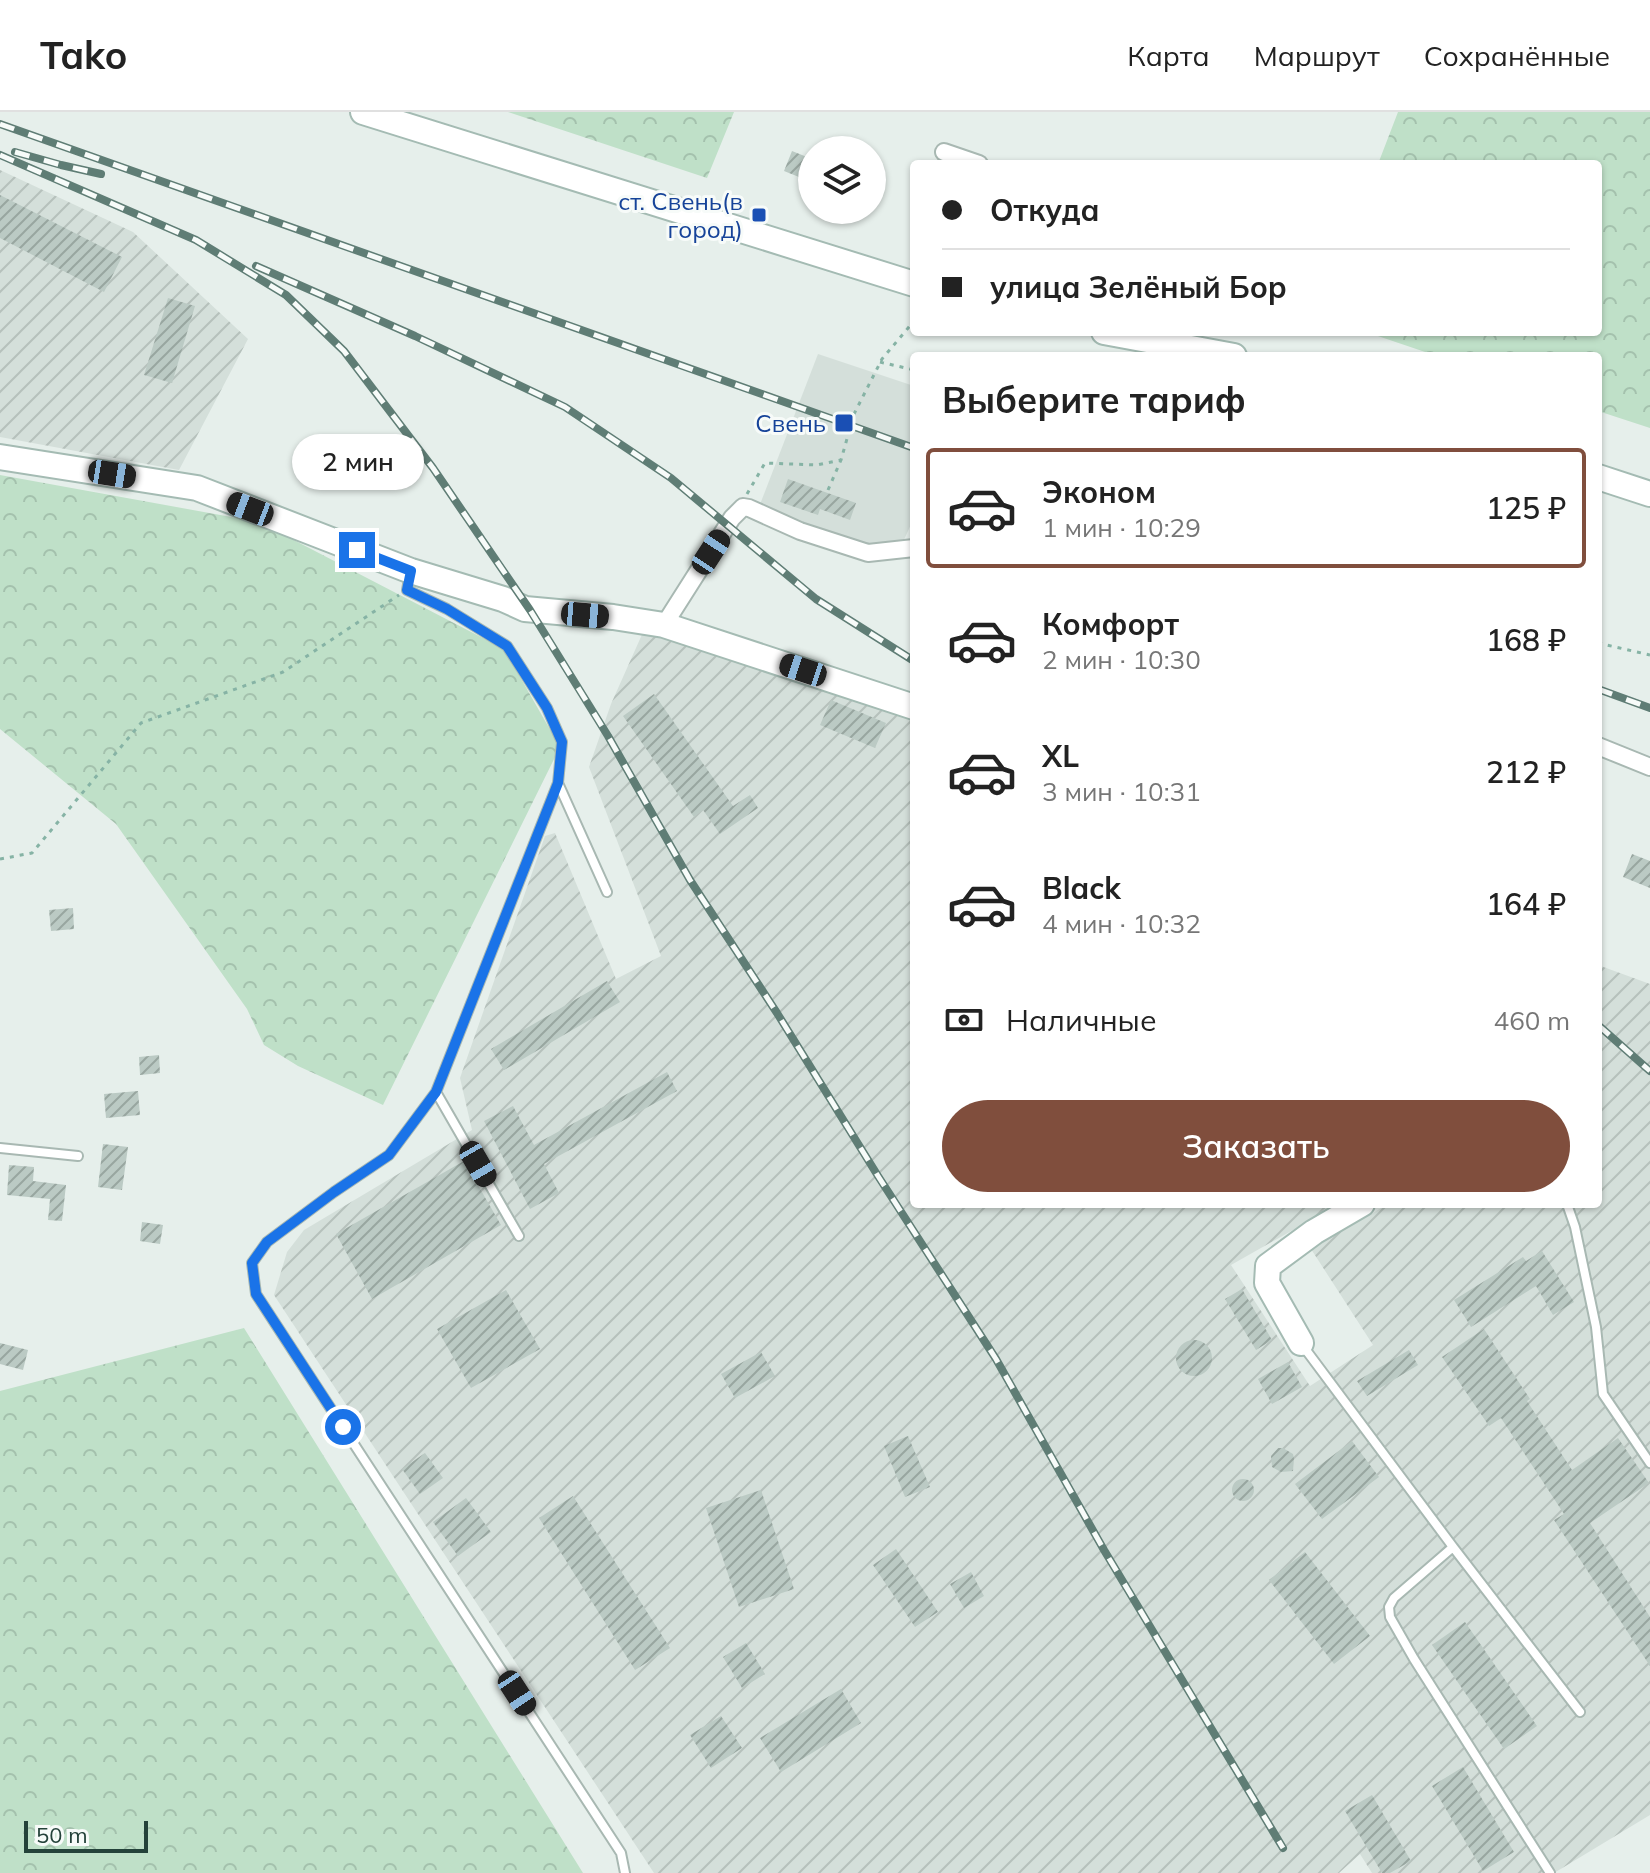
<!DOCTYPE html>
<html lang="ru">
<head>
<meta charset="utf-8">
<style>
	:root { --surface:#fff; --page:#f6f6f6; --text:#222; --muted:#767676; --line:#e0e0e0; --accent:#804e3d }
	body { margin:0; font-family:Mulish,sans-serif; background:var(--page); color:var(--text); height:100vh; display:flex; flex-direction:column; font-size:30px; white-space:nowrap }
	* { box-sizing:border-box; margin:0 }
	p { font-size:26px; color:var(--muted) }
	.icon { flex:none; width:44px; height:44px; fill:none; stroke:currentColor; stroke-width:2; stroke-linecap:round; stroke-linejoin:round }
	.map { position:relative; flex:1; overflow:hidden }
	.drawer { position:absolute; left:910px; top:240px; width:692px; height:856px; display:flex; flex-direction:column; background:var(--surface); border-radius:8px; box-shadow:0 2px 6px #0004 }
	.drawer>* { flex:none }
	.top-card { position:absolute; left:910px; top:48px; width:692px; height:176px; border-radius:8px; box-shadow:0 2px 6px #0004; display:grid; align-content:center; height:176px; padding:0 32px; background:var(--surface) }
	.tools { position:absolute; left:798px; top:24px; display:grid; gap:16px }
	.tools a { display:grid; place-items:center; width:88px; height:88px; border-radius:50%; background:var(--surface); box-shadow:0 2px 6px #0004; font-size:40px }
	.scale { position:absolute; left:24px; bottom:20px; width:124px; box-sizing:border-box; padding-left:8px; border:4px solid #24423a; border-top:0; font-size:22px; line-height:28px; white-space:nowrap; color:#24423a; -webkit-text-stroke:6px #f7fbf9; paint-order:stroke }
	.end { position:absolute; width:36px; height:36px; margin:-18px; border:10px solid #1a73e8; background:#fff; box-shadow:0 0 0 4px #fff }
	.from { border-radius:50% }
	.bubble { position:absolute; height:56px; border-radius:28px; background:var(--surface); box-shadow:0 2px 6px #0004; font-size:26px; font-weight:600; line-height:56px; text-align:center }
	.car { position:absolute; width:24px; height:48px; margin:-24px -12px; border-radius:10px; box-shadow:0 0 6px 2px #0007; background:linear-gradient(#222 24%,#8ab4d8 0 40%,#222 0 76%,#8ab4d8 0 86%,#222 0) }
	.top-card b { display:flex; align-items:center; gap:28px; height:76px; font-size:30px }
	.top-card b+b { border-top:2px solid var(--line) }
	.top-card i { width:20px; height:20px; background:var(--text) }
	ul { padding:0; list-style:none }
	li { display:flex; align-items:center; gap:24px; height:120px; margin:0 16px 12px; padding:0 16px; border:4px solid transparent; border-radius:8px }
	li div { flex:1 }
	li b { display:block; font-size:30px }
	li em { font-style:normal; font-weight:600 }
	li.active { border-color:var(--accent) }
	li>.icon { width:72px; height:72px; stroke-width:1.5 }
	h2 { padding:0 32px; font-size:36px; line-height:96px }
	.pay { display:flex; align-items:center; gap:20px; height:88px; padding:0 32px; font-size:30px }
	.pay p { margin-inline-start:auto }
	.action { display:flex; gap:16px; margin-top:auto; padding:16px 32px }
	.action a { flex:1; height:92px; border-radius:48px; background:var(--accent); color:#fff; font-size:32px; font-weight:600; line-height:92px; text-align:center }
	header { display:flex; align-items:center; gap:48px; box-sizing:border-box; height:112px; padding:0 40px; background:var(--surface); border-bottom:2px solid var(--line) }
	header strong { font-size:38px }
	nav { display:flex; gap:44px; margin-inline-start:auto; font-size:28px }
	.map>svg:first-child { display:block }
	.built { fill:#d4dfda }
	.industrial { fill:url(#industrial-furrows) }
	.forest { fill:url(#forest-crowns) }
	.building { fill:url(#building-hatch) }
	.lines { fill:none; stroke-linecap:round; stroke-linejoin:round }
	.lane-casing { stroke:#a8b8b2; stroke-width:12 }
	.street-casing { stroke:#a8b8b2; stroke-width:20 }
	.secondary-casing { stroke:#a4bbb3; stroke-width:28 }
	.path { stroke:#86b3a5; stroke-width:3; stroke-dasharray:4 6; stroke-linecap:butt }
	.lane { stroke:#fff; stroke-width:8 }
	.street { stroke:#fff; stroke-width:16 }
	.secondary { stroke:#fff; stroke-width:24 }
	.rail-casing { stroke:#5f7d75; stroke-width:8 }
	.rail { stroke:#f7fbf9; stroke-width:5; stroke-dasharray:15; stroke-linecap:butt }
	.route { stroke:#1a73e8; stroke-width:10 }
	.transit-dot { fill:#1a4fb4; stroke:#f7fbf9; stroke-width:3 }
	.labels { text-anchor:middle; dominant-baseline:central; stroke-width:6; stroke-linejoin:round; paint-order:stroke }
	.transit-label { font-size:24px; fill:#164399; stroke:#f7fbf9; text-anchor:end }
</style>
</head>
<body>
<header>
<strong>Tako</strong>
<nav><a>Карта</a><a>Маршрут</a><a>Сохранённые</a></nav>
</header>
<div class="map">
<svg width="1650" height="1761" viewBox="0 0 1650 1761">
	<defs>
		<pattern id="industrial-furrows" width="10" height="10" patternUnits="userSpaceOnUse" patternTransform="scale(2)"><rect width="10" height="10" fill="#d4dfda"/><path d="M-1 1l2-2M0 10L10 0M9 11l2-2" fill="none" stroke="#b6c1bc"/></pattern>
		<pattern id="forest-crowns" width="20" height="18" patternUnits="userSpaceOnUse" patternTransform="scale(2)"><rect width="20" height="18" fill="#bfe0c8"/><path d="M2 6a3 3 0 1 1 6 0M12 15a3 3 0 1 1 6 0" fill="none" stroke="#a4c1ad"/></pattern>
		<pattern id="building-hatch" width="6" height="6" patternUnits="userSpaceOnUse" patternTransform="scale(2)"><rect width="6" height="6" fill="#bbcac4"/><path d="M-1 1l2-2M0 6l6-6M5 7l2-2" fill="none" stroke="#98a6a0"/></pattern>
	</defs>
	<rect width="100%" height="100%" fill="#e6efeb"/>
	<path class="built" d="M818,242L914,274V406L896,445L759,395Z"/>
	<path class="industrial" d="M0,58L133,120L248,227L179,358L0,325Z
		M644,518L782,562L914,608V1092H1339L1231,1153L1310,1274L1373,1233L1311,1137L1388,1092H1598V853L1650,872V1703L1554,1761H1372L1360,1742L1339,1761H654L274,1183L287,1140L304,1118L472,1018L460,966L545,724L555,721L616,867L661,844L589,655L611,592Z"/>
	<path class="forest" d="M508,0H734L707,66Z
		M1398,0H1650V316L1598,299V244H1437L1366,220H1598V52H1378Z
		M0,363L259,410L504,537L560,635L383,993L298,954L264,933L247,897L116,712L0,617Z
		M244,1216L583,1761H0V1279Z"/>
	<path class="building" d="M792,39L807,45L799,65L784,59Z
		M0,83L122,145L104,180L0,126Z
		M168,186L195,194L172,271L144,263Z
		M788,367L856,391L850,408L820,397L818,403L780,390Z
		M654,582L733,694L750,683L758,696L720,722L703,698L694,705L623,604Z
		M831,588L886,611L875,636L820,613Z
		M1632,742L1650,749V776L1623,765Z
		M73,796L74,817L51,819L49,798Z
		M607,869L620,890L504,958L491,937Z
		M159,943L160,961L140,963L139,945Z
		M667,960L677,979L544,1052L559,1081L530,1097L484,1009L513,994L534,1033Z
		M138,979L140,1003L106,1006L104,982Z
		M103,1032L128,1035L122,1078L98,1075Z
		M464,1049L501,1113L372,1187L336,1122Z
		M9,1053L34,1055L33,1069L66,1073L62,1109L48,1108L50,1087L7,1083Z
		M142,1110L163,1113L160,1132L140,1129Z
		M1542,1139L1574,1190L1553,1203L1536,1174L1471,1215L1454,1188L1523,1145L1526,1149Z
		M1242,1177L1272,1228L1256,1238L1225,1187Z
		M506,1178L540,1237L471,1276L437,1217Z
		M1484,1217L1530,1287L1527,1289L1572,1358L1618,1326L1649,1371L1590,1411L1650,1505V1554L1554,1408L1564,1402L1501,1306L1489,1314L1442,1245Z
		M1176 1246a18 18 0 1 1 36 0a18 18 0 1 1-36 0Z
		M0,1231L28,1238L23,1258L0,1252Z
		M1409,1238L1418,1253L1367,1284L1357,1269Z
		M761,1240L775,1264L735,1286L721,1262Z
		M1288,1250L1302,1275L1272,1292L1258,1267Z
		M908,1324L930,1375L905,1385L884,1334Z
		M1352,1329L1379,1365L1322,1407L1295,1372Z
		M1278,1336H1283L1293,1342L1294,1347L1293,1359L1281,1360L1272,1355L1271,1344Z
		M425,1341L443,1366L420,1382L402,1357Z
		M1232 1378a11 11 0 1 1 22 0a11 11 0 1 1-22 0Z
		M761,1378L794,1477L739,1495L706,1396Z
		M573,1384L670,1536L635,1558L539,1406Z
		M466,1386L491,1420L458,1444L433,1410Z
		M896,1437L938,1500L915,1515L873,1453Z
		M1305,1440L1370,1524L1334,1552L1269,1468Z
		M971,1460L984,1484L964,1496L950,1472Z
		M1465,1510L1537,1614L1504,1637L1432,1533Z
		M746,1531L765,1562L742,1576L723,1545Z
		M841,1577L861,1611L781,1660L760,1626Z
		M721,1604L742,1636L711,1656L690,1623Z
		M1463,1655L1514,1740L1483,1759L1432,1674Z
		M1372,1683L1411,1749L1390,1761H1382L1345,1699Z"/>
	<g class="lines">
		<defs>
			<path id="lane" d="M410,461L407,478L447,497L507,534L547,596L562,630L558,671L436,980L389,1043L334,1080L267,1130L252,1151L256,1182L621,1741L625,1761
				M558,671L607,780
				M436,980L519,1124
				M0,1036L78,1044
				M1567,1092L1575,1115L1596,1215L1603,1282L1650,1351
				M1303,1234L1453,1435L1394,1486L1389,1495L1390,1505L1414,1547L1550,1761
				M1453,1435L1580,1600"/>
			<path id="street" d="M944,40L979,52
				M664,513L732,406L743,395L749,396L800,419L868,441L914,436
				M1598,634L1650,655"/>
			<path id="secondary" d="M363,0L914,172
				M1104,220L1234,244
				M0,345L197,376L411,459L503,487L525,497L613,505L664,513L914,595
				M1598,365L1650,382
				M1301,1231L1267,1171L1268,1154L1314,1120L1362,1092"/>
		</defs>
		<use href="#lane" class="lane-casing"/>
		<use href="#street" class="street-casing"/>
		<use href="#secondary" class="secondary-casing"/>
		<path class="path" d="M880,250L914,258
			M828,378L841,348
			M747,382L765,351L817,353L841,348L854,302L882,247L914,209
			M1598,531L1650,543
			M0,747L32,741L141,611L283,560L399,483"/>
		<use href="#lane" class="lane"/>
		<use href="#street" class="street"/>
		<use href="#secondary" class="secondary"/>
		<defs>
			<path id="rail" d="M0,12L914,336
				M15,40L61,53L101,62
				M0,43L196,128L286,183L344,239L433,356L530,498L608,624L690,768L777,901L878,1064L996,1247L1104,1438L1283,1736
				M256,154L415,224L565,295L671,366L816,487L914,549
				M1598,577L1650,596
				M1598,913L1650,959"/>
		</defs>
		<use href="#rail" class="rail-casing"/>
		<use href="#rail" class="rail"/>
	</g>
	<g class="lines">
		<path class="route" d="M343,1315L256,1182L252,1151L267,1130L334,1080L389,1043L436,980L558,671L562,630L547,596L507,534L447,497L407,478L411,459L357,438"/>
	</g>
	<g class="transit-dot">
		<rect x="751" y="95" width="16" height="16" rx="4"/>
		<rect x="834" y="301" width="20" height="20" rx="4"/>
	</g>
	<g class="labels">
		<g class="transit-label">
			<text x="743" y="89">ст. Свень(в<tspan x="743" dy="28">город)</tspan></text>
			<text x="826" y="311">Свень</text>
		</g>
	</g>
</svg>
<div class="tools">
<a><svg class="icon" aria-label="layers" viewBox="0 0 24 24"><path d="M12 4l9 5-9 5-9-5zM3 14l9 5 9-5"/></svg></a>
</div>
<div class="scale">50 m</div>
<i class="end from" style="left:343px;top:1315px"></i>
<i class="end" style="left:357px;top:438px"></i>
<div class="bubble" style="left:292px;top:322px;width:132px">2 мин</div>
<i class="car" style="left:112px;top:362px;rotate:99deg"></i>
<i class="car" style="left:250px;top:397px;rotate:291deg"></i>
<i class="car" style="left:711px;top:440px;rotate:33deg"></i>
<i class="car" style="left:585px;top:503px;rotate:95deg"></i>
<i class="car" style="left:803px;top:558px;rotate:288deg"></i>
<i class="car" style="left:478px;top:1052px;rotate:150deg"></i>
<i class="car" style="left:517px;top:1581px;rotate:147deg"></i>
<div class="top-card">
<b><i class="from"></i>Откуда</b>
<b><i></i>улица Зелёный Бор</b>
</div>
<section class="drawer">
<h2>Выберите тариф</h2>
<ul>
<li class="active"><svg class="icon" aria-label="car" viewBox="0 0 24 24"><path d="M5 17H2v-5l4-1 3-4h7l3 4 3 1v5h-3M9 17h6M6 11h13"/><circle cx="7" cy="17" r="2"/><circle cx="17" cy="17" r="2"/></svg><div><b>Эконом</b><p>1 мин · 10:29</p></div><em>125 ₽</em></li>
<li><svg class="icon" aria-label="car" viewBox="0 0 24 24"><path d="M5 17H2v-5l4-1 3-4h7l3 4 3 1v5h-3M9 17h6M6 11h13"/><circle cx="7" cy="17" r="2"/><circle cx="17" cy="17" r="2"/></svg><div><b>Комфорт</b><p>2 мин · 10:30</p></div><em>168 ₽</em></li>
<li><svg class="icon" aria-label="car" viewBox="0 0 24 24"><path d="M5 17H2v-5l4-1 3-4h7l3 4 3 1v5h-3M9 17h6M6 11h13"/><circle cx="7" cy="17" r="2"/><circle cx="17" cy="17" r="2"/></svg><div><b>XL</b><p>3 мин · 10:31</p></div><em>212 ₽</em></li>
<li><svg class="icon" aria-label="car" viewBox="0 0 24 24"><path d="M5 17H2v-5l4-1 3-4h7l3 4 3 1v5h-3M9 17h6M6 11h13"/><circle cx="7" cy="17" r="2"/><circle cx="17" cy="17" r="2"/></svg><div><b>Black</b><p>4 мин · 10:32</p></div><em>164 ₽</em></li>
</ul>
<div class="pay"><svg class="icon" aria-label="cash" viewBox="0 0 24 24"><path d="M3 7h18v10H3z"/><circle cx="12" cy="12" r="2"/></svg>Наличные<p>460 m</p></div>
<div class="action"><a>Заказать</a></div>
</section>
</div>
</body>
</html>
